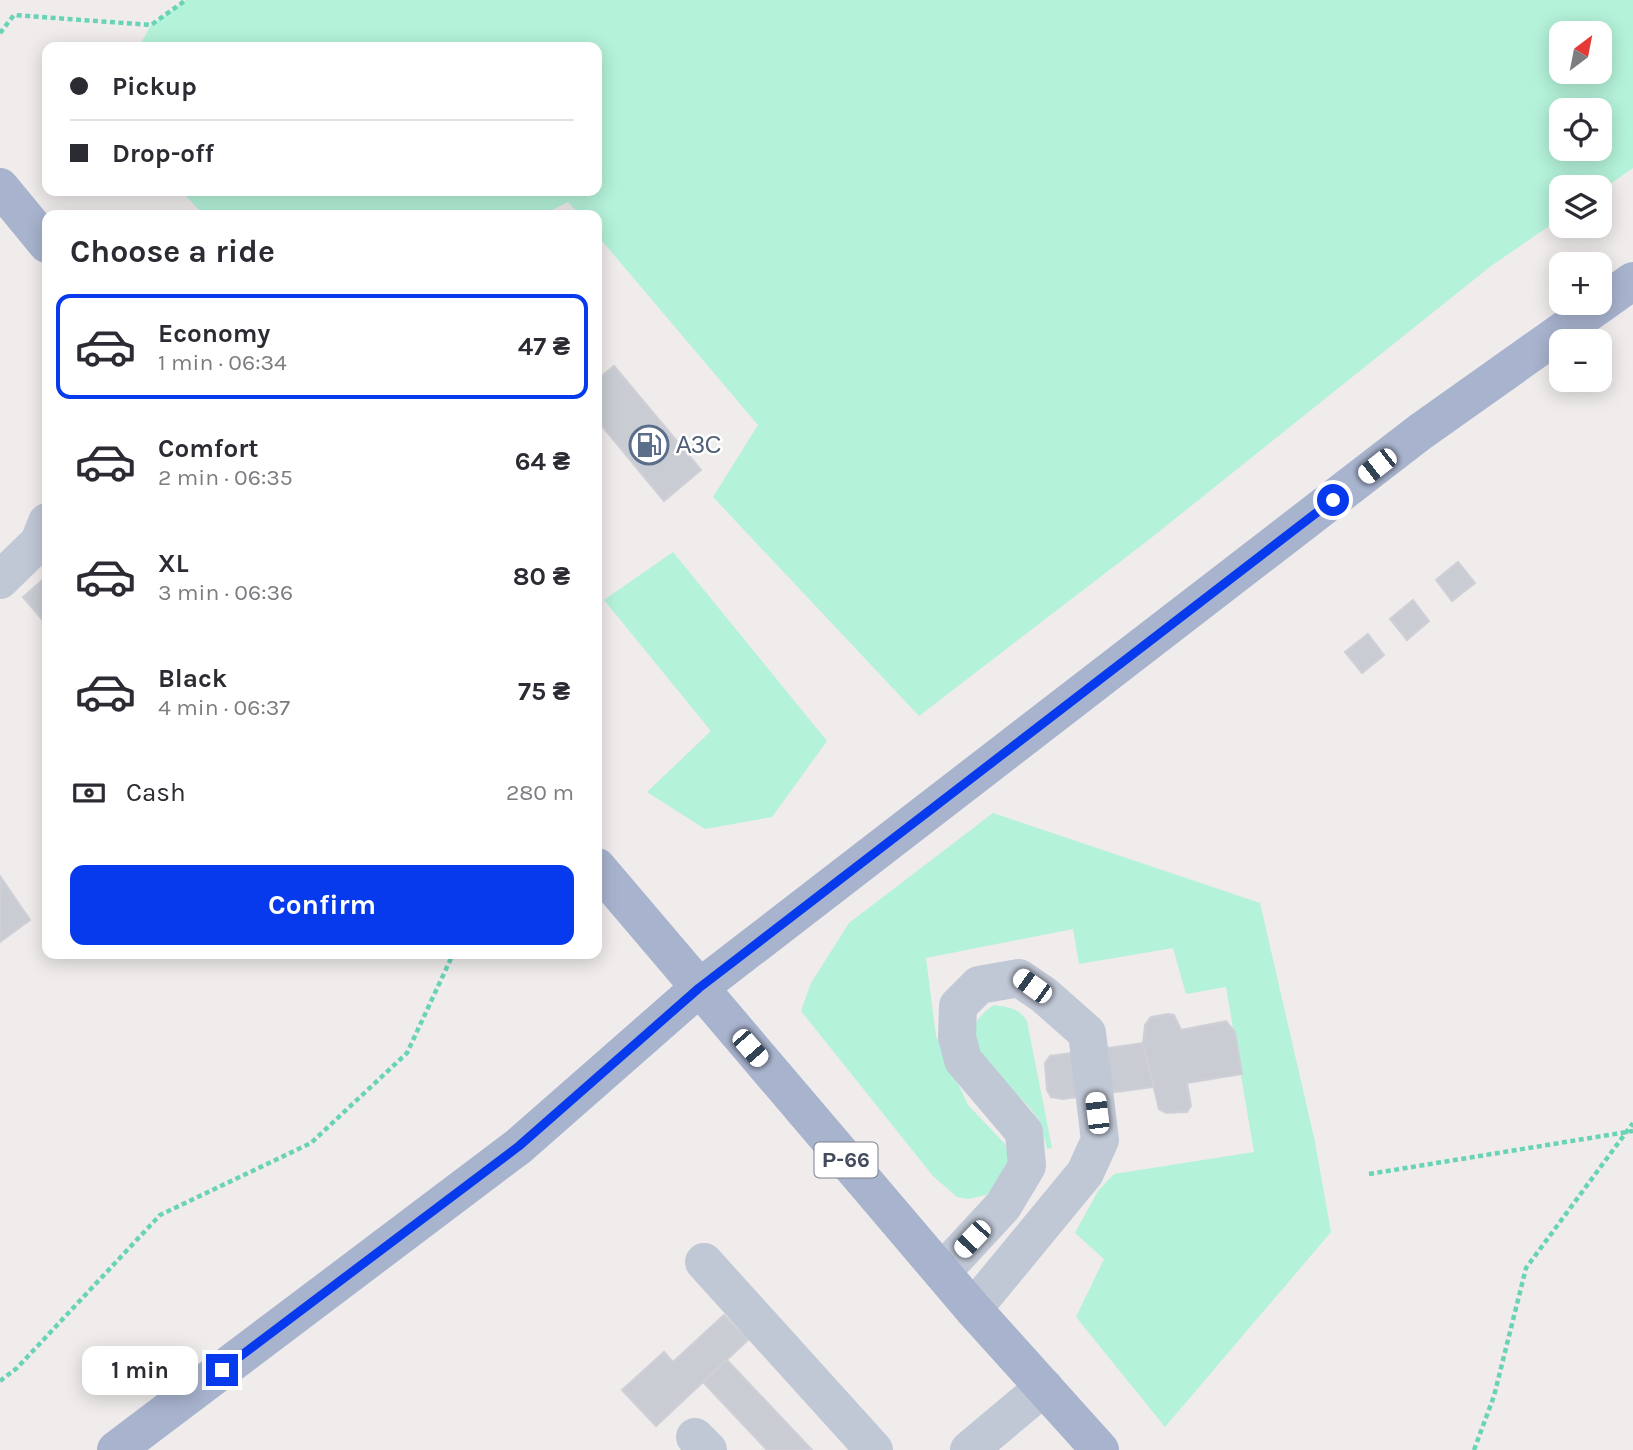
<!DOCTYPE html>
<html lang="en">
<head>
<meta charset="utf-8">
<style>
	:root { --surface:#fff; --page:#f7f7f7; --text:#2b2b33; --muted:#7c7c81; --line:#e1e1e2; --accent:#073aed }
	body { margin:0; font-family:Karla,sans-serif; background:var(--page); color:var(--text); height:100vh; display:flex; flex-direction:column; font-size:26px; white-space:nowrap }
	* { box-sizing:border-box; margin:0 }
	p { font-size:23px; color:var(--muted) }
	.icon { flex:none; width:38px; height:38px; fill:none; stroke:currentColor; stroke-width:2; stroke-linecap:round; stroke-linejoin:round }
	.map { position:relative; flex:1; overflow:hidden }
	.sheet { position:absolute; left:42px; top:210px; width:560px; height:749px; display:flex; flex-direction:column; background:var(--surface); border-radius:14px; box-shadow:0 4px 18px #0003 }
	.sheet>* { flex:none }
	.guide { position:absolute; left:42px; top:42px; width:560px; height:154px; border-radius:14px; box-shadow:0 4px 18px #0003; display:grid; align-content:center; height:154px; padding:0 28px; background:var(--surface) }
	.needle { width:46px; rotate:32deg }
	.controls { position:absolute; left:1549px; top:21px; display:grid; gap:14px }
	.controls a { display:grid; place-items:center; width:63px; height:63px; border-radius:14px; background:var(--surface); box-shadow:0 4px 18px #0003; font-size:35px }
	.end { position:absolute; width:32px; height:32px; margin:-16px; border:9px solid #073aed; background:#fff; box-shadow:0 0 0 4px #fff }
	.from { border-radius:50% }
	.bubble { position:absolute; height:49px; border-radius:14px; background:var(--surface); box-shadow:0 4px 18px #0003; font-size:23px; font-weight:700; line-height:49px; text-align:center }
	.car { position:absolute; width:21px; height:42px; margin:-21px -10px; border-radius:9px; box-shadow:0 0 5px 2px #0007; background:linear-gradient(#fff 24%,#345 0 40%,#fff 0 76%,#345 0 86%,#fff 0) }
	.guide b { display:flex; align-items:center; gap:24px; height:66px; font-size:26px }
	.guide b+b { border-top:2px solid var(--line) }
	.guide i { width:18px; height:18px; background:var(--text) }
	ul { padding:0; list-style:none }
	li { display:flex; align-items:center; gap:21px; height:105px; margin:0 14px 10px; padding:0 14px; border:4px solid transparent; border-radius:14px }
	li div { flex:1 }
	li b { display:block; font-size:26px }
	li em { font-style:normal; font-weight:700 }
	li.on { border-color:var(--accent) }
	li>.icon { width:63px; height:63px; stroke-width:1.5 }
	h2 { padding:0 28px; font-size:32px; line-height:84px }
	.pay { display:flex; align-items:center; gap:18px; height:77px; padding:0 28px; font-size:26px }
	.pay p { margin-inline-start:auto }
	.button { display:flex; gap:14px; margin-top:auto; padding:14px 28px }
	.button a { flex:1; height:80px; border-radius:14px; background:var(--accent); color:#fff; font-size:28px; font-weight:700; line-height:80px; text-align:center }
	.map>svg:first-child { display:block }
	.green { fill:#b4f2d9; fill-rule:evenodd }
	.building { fill:#caccd4; stroke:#cfcfd8; stroke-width:2 }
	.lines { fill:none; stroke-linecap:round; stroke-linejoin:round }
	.path { stroke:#69d3b6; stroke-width:4.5; stroke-dasharray:5 3.5; stroke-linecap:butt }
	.minor { stroke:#c0c7d5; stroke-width:38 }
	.major { stroke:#a8b3ce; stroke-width:38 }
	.route { stroke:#073aed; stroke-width:9 }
	.labels { text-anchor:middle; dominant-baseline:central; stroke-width:5; stroke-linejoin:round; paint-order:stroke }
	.shield { fill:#fff; stroke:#7b808c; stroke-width:2 }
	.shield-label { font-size:21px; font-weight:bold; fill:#424a5b }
	.service-label { font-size:23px; fill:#4e5e75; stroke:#fff; text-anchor:start }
</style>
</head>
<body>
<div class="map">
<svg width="1633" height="1450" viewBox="0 0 1633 1450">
	<rect width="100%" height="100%" fill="#efeceb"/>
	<path class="green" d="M186,0H1633V168L1600,191V187H1561V218L1491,266L1151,538L919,716L713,497L758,425L597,235V215H580L568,202L542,215H204L181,191H597V47H139L151,25ZM1561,33H1600V72H1561ZM1561,110H1600V149H1561Z
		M673,552L827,741L772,817L705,829L647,792L711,731L604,600Z
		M993,813L1260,903L1315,1142L1331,1232L1165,1427L1076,1317L1104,1259L1075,1233L1098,1191L1114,1174L1254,1152L1226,987L1186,994L1173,948L1079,964L1073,929L926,958L936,1036L968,1105L1006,1145L1009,1159L1006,1170L994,1189L986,1195L968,1199L957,1197L933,1176L801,1011L811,983L849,923Z
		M994,1005C1010,1008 1017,1007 1027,1021L1052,1148L1047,1149L1040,1121L1030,1108L977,1053L971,1032C977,1020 982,1012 994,1005Z"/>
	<path class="building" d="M614,366L701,470L664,501L597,420V380Z
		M1458,562L1475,583L1452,601L1436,580Z
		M47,576V625L23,597Z
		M1413,600L1429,621L1407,640L1390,619Z
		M1368,634L1384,655L1362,673L1345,652Z
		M0,876L30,920L0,942Z
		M1168,1014L1174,1015L1181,1030L1226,1021L1235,1032L1242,1074L1187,1083L1191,1106L1187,1112L1166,1113L1159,1109L1143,1043L1145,1025L1151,1017Z
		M1143,1043L1154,1087L1063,1099L1051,1097L1047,1090L1045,1063L1050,1056Z
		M724,1315L748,1340L656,1426L622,1390L664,1352L673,1362Z
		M727,1360L812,1450H767L703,1382Z"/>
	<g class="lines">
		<path class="path" d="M0,33L14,15L151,25L186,0
			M1369,1174L1633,1131
			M0,1381L17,1368L160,1215L311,1143L407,1053L453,954
			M1474,1450L1494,1396L1526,1268L1633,1123"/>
		<path class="minor" d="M0,580L39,542L47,522
			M704,1262L874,1450
			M942,1272L1003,1206L1027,1166L1024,1132L963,1060L957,1037L958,1006L979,985L1019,978L1044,995L1087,1033L1100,1140L1085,1173L973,1309
			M695,1437L708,1450
			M969,1450L1044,1387"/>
		<path class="major" d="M0,187L47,244
			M597,867L973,1309L1100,1450
			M116,1450L519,1146L699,988L1420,432L1633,281"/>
	</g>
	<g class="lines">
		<path class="route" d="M222,1370L519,1146L699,988L1333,500"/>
	</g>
	<defs>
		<symbol id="fuel-ring" viewBox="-11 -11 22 22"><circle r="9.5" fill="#fff" stroke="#5c6f8a" stroke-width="1.5"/><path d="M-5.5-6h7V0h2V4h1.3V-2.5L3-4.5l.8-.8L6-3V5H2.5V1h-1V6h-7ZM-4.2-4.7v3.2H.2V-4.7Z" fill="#5c6f8a"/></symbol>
	</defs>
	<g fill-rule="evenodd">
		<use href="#fuel-ring" x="627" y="423" width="44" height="44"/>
	</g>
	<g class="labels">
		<rect class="shield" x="814.5" y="1142.5" width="63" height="35" rx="5"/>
		<g class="shield-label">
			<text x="846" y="1160">Р-66</text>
		</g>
		<g class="service-label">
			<text x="676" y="445">АЗС</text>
		</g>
	</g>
</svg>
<div class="controls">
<a><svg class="needle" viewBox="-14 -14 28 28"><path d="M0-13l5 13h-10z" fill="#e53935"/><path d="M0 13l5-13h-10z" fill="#7c7c81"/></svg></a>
<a><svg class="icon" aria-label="locate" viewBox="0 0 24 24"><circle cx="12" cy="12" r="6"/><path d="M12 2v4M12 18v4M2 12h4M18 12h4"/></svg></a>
<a><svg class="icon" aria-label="layers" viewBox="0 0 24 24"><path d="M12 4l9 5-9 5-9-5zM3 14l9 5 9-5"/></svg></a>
<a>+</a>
<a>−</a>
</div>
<i class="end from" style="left:1333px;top:500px"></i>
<i class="end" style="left:222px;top:1370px"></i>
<div class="bubble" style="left:82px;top:1346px;width:116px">1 min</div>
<i class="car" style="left:1377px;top:466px;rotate:232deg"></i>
<i class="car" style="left:1032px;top:986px;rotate:306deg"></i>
<i class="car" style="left:750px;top:1048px;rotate:139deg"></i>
<i class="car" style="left:1097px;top:1113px;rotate:353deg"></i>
<i class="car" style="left:972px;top:1239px;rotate:223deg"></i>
<div class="guide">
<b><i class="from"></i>Pickup</b>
<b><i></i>Drop-off</b>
</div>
<section class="sheet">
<h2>Choose a ride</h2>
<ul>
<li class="on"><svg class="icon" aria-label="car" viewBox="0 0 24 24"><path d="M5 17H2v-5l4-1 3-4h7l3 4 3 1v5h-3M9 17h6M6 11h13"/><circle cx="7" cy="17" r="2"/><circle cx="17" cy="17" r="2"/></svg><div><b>Economy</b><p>1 min · 06:34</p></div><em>47 ₴</em></li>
<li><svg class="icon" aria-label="car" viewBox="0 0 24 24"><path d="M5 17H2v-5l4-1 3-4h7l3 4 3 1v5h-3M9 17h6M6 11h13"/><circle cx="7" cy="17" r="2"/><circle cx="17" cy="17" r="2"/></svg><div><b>Comfort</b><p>2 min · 06:35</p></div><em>64 ₴</em></li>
<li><svg class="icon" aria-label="car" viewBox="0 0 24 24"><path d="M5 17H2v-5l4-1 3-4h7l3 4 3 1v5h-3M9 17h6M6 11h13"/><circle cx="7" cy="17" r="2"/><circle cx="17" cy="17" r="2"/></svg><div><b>XL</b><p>3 min · 06:36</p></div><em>80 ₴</em></li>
<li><svg class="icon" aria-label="car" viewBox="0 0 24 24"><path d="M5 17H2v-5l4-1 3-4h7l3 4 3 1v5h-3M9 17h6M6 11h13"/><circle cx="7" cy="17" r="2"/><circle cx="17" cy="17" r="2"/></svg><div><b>Black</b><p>4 min · 06:37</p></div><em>75 ₴</em></li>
</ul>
<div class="pay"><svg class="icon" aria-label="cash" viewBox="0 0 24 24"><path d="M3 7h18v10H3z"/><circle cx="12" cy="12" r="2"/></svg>Cash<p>280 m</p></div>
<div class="button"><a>Confirm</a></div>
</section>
</div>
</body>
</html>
